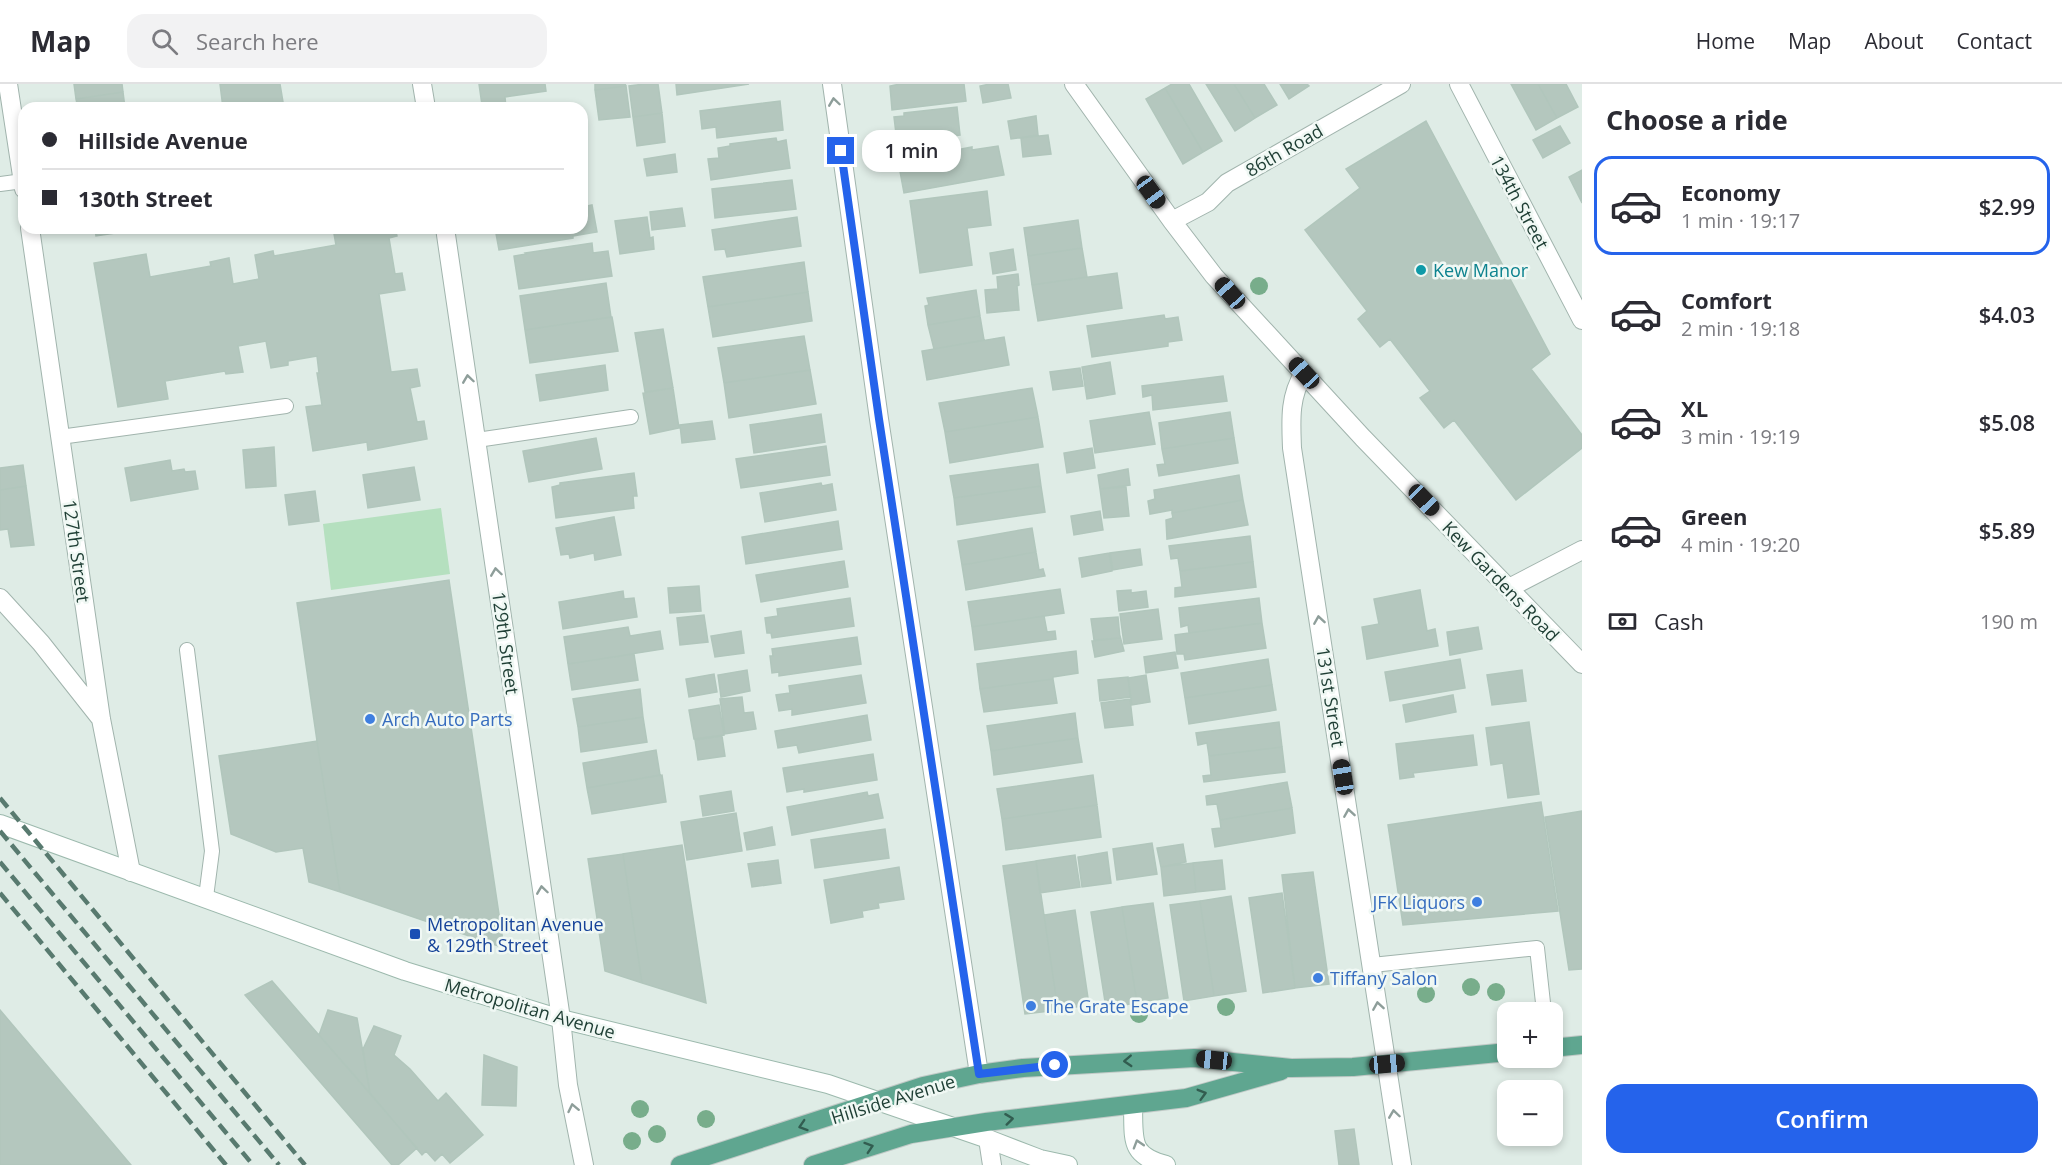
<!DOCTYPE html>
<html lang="en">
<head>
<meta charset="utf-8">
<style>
	:root { --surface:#fff; --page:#f2f2f3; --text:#2b2b33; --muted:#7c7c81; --line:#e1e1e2; --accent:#2563eb }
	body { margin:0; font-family:"Open Sans",sans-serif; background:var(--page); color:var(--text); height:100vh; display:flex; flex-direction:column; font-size:22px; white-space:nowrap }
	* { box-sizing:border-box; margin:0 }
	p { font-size:20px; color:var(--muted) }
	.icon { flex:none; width:33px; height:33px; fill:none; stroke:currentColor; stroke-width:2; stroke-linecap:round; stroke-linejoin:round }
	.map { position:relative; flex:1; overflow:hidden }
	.details { display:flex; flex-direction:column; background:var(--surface); width:480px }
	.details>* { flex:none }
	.hud { position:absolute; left:18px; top:18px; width:570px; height:132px; border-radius:18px; box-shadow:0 3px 9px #0003; display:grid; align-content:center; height:132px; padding:0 24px; background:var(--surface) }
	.fabs { position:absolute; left:1497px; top:918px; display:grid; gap:12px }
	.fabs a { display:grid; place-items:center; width:66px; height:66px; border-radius:12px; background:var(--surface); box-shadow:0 3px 9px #0003; font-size:30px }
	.end { position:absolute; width:27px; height:27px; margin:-14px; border:8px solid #2563eb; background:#fff; box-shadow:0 0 0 3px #fff }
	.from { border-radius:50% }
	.bubble { position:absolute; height:42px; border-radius:18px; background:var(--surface); box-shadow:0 3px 9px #0003; font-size:20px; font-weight:600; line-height:42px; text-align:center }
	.car { position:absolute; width:18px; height:36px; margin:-18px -9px; border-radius:8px; box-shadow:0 0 4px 2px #0007; background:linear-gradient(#222 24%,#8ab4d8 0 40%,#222 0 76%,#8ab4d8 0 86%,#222 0) }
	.hud b { display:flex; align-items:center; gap:21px; height:57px; font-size:22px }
	.hud b+b { border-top:2px solid var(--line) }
	.hud i { width:15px; height:15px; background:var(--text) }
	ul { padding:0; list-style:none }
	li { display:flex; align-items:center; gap:18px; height:99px; margin:0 12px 9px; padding:0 12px; border:3px solid transparent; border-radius:18px }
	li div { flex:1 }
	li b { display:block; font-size:22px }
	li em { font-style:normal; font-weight:600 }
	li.active { border-color:var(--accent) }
	li>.icon { width:54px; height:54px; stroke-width:1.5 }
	h2 { padding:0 24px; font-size:27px; line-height:72px }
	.pay { display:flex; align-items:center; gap:15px; height:66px; padding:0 24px; font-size:22px }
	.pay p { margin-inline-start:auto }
	.cta { display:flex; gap:12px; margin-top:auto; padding:12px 24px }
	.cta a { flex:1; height:69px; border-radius:18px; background:var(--accent); color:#fff; font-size:24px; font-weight:600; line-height:69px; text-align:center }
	header { display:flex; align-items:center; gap:36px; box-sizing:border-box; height:84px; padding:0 30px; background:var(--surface); border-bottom:2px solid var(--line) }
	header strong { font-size:28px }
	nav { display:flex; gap:33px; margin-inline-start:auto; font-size:21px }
	.search { width:420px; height:54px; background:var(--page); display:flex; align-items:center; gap:15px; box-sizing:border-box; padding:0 21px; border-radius:18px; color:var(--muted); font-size:22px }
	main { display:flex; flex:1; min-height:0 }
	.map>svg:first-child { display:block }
	.green { fill:#b5e0bf }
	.building { fill:#b4c7be; stroke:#b1c6bc; stroke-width:1.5 }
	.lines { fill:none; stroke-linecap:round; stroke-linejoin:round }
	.service-casing { stroke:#a1b4ad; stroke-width:16 }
	.minor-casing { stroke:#a1b4ad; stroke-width:20 }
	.secondary-casing { stroke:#9cb9ad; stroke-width:20 }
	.primary-casing { stroke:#c0c9c6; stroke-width:20 }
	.service { stroke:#fff; stroke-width:14 }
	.minor { stroke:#fff; stroke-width:18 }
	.secondary { stroke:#fff; stroke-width:18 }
	.primary { stroke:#5fa690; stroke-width:18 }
	.rail { stroke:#587a6f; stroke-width:4.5; stroke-dasharray:12 6; stroke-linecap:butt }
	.tree { fill:#78ad8b }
	.oneway { stroke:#8e9e9a }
	.oneway2 { stroke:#325d50 }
	.route { stroke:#2563eb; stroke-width:8 }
	.culture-dot { fill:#0f9aa8; stroke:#f0f8f4; stroke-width:2 }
	.shop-dot { fill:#3f7fe0; stroke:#f0f8f4; stroke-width:2 }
	.transit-dot { fill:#1a4fb4; stroke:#f0f8f4; stroke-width:2 }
	.labels { text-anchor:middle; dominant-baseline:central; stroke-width:5; stroke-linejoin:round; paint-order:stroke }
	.street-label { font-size:18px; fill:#1e3e34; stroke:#f0f8f4 }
	.culture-label { font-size:18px; fill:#0d838f; stroke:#f0f8f4; text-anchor:start }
	.shop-label { font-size:18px; fill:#366cbe; stroke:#f0f8f4; text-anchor:start }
	.transit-label { font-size:18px; fill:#164399; stroke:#f0f8f4; text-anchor:start }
</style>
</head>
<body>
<header>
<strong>Map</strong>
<div class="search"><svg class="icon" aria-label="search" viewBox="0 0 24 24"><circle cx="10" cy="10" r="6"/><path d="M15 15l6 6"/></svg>Search here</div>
<nav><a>Home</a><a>Map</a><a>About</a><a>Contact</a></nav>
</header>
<main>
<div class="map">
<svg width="1582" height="1081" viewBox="0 0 1582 1081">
	<rect width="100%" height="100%" fill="#dfece6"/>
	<path class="green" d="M441,424L450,490L331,506L323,440Z"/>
	<path class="building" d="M74,0H122L123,8L76,15Z
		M220,0H280L284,24H223Z
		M479,0H545L546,7L505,13L506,24H491L490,19L482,21Z
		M595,0H625L626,2L595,6Z
		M644,0H658L662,29L633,33L629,2Z
		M676,0H749L677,11Z
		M964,0L966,17L892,26L890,2L900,0Z
		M990,0H1008L1011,14L983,19L980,2Z
		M1172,0H1189L1222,57L1203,68L1165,4Z
		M1206,0H1234L1255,34L1235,47Z
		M1234,0H1264L1277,21L1255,34Z
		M1280,0H1307L1309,2L1289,15Z
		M1511,0H1538L1557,34L1536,46Z
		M1538,0H1566L1578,23L1557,34Z
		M626,2L630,33L599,36L595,6Z
		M1165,4L1203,68L1183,80L1146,15Z
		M123,8L125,24H78L76,15Z
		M780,17L783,46L717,54L716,43L702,45L700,27Z
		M957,23L960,51L897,58L894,33L904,32V29Z
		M662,29L665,58L637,62L633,33Z
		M1036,32L1038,51L1011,55L1008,37Z
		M1426,37L1550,270L1531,285L1582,351V364L1516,416L1454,336L1444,344L1420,314L1430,307L1390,255L1380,263L1358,235L1367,227L1305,146L1360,104L1346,85Z
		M1560,42L1570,59L1543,74L1533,56Z
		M1048,51L1051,70L1023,73L1021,54Z
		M776,54L777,58L786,56L790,84L711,96L708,75L719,74L718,64L730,62V60Z
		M998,62L1004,91L904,109L899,82L911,79L910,75L972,63V66Z
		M675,70L677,88L647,92L644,75Z
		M1582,86V119L1569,93Z
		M792,96L796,125L715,134L712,105Z
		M987,107L991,141L967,144L972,181L920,189L910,117Z
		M592,121L597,148L573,152V154L499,166L495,144H582V123Z
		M682,124L685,142L652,146L650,128Z
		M647,133L650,154L653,153L654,165L620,170L615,137Z
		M797,133L801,162L727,173L725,165L715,166L712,146Z
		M1078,136L1082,164L1028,172L1024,144Z
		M95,144H149L96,152Z
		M333,144H395L397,152L389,154L395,190L402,189L405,206L379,210L391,288L417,285L420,302L410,304L417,338L424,337L427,355L368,366L367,358L313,367L306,323L322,321L317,289H319L317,272L288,277V281L271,284L266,257L238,262L243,288L226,290L225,287L165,297L168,315L118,323L94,179L146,170L150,193L211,182L210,178L229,174L233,200L259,195L255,171L273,167L274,172L336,161Z
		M592,159L593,169L608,167L612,192L519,205L514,172L526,170L525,169Z
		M1082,164L1087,193L1032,201L1028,172Z
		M1013,165L1016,186L993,190L990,169Z
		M804,178L808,208L708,223L703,193Z
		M1117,189L1122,224L1038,237L1032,201Z
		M1018,190L1019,201L1017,202L1019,226L987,229L985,206L998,205L997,193Z
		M606,199L611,233L525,246L520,212Z
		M976,206L980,232L928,241L925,222L929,221L927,214Z
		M808,208L812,237L713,253L708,223Z
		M1164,231L1165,235L1178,233L1182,256L1168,258V262L1092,273L1087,242Z
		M980,232L984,256L934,265L928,241Z
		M612,233L618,267L530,279L525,246Z
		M663,245L673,304L645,308L635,249Z
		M804,252L810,286L724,299L718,264Z
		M1004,253L1009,281L927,296L922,267Z
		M1110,278L1115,310L1087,315L1082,283Z
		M605,281L608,306L540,317L536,291Z
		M1080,284L1083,302L1053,306L1050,288Z
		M810,286L816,320L729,334L724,299Z
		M1223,292L1227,317L1153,326L1152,311L1143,313L1142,302Z
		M673,304L679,344L650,350L643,309Z
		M1032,304L1038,333L945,348L939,319Z
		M1149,328L1155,360L1095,369L1090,337Z
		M1230,328L1234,354L1162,365L1159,339Z
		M821,330L825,358L754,369L750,341Z
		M1038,333L1043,363L950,379L945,348Z
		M712,337L715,355L682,359L680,341Z
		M596,354L602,385L529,398L523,367Z
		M1234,354L1238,379L1159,392L1157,381L1165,380L1162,365Z
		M826,362L830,391L741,404L736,375Z
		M274,363L276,402L246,404L243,366Z
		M1092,364L1095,384L1067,389L1064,369Z
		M170,376L172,387L184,385L185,388L195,387L198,405L131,417L125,384Z
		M1038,380L1041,402L954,414L950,392Z
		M23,381L26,402L0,406V384Z
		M414,383L420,416L368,424L363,391Z
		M1128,385L1130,401L1100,405L1098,391Z
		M634,389L637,412H633L634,424L556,434L552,403L560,401V399Z
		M1239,391L1243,416L1172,429V426L1150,430L1148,417L1155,415L1154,406Z
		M821,399L822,402L832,400L836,426L765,438L760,409Z
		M26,402L34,461L11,463L8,445L0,446V406Z
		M1041,402L1045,428L957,441L954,414Z
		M1126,403L1129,432L1104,434L1100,405Z
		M315,407L319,437L289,441L285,411Z
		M1243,416L1248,441L1167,455L1166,436L1173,434L1172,429Z
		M1100,427L1103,446L1074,451L1071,432Z
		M614,433L621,471L595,476L594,469L570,474L569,470L561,471L556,444Z
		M838,437L842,465L746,480L742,453Z
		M1032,444L1036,468L962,481L958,457Z
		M1250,452L1253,478L1180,487L1178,474L1171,475L1169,462Z
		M1140,465L1142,481L1113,486L1110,469Z
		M1036,468L1039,486L1043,485L1045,492L966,506L962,481Z
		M1109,469L1112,487L1082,493L1079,474Z
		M844,477L848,503L761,518L756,491Z
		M1253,478L1256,503L1175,513V504L1182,503L1180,487Z
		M449,496L504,864L340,808L317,657L297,519Z
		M699,502L701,527L670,529L668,504Z
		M1060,505L1064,529L972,543L968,518Z
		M1131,506V509L1146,507L1148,523L1119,527L1117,507Z
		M1420,506L1427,547L1435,545L1438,562L1367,575L1362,543L1379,540L1374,515Z
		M623,507L624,515L634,514L637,533L563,545L559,518Z
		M850,514L854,542L772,554L771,549H767L765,534L778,532L777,525Z
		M1259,514L1262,539L1189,549L1188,541L1181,543L1179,524Z
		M1158,525L1162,555L1124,560L1120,530Z
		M704,531L708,558L680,561L677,534Z
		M1044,532L1047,548L1055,547L1056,555L975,566L972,543Z
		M1118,533L1120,554L1094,556L1091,535Z
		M1262,539L1266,564L1185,576L1184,570H1177L1175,551Z
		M628,543L630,552L660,547L663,565L568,580L564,553Z
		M1478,543L1482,565L1450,571L1447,548Z
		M741,547L744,569L715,573L711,552Z
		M1120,552L1124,567L1095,573L1092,557L1120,554Z
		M857,553L861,580L779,592V588L772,589L770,572H773L772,565Z
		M1076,567L1078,589L1053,593V595L980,605L977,580Z
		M1175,568L1178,584L1146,589L1144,573Z
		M634,570L638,596L572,606L568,580Z
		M1268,575L1272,601L1185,614L1181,589Z
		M1460,575L1465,604L1390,617L1385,588Z
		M747,586L750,607L721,613L718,591Z
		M1522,586L1526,617L1492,621L1487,591Z
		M714,590L717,608L689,613L686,595Z
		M861,591L866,619L792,631V625L779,627L776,611L790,609L789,602Z
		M1146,591L1150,618L1132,621L1128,594Z
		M1128,593L1130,613L1100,617L1098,596Z
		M1053,595L1057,619L984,628L980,605Z
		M1272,601L1276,626L1189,640L1185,614Z
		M640,605L643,633L578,643L573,615Z
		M1453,611L1456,628L1406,638L1403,621Z
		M742,613L744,629L753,628L756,645L725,650L720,615Z
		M1130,615L1133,641L1105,644L1101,619Z
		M719,621L724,651L694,655L689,626Z
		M1075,629L1078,654L991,667L987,642Z
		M867,631L871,656L799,669L797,661L778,664L775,647Z
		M643,633L647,658L581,668L578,643Z
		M1279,638L1282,663L1209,672L1207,659L1198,661L1196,649Z
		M1529,638L1539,710L1508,714L1503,679L1491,681L1486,644Z
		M1473,651L1477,681L1413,689L1414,693L1400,695L1396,660Z
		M722,652L725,672L698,676L695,656Z
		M1078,654L1082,678L994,691L991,667Z
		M317,657L340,808L309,798L303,764L276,768L231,750L219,672Z
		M1282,663L1285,688L1204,698L1203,692L1211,691L1209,672Z
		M656,666L660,691L587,704L583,679Z
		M873,670L877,696L804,708V705L787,708L783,684Z
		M662,691L666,718L592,730L587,704Z
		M1093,691L1097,721L1002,735L997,705Z
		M1287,698L1292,724L1220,736L1217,720L1207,721L1206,712Z
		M731,707L734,727L703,732L700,712Z
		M867,708L868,712L878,710L883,734L792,751L787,723Z
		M1541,718L1558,827L1403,841L1388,741Z
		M1097,721L1101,753L1006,766L1002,735Z
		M1292,724L1295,749L1215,763L1212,745L1221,744L1220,736Z
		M1582,727V885L1569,886L1545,733Z
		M736,729L742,767L687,776L681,738Z
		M772,743L775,761L747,766L744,749Z
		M885,745L889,774L815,784L811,756Z
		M1152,759L1157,790L1117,796L1113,765Z
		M1183,760L1186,778L1161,783L1157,764Z
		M682,761L684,774L706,919L642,899L623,770Z
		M1107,768L1111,799L1082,803L1078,773Z
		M623,770L642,899L605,887L588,775Z
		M1075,771L1080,803L1040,809L1036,777Z
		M778,776L781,799L752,803L748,780Z
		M1222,776L1225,805L1196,808L1193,779Z
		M1036,777L1058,926L1025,930L1003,782Z
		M1193,779L1196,808L1164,812L1161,783Z
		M899,783L904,815L878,819L879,824L862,827L863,833L831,839L824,796Z
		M1313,788L1329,900L1295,904L1282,791Z
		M1282,809L1295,904L1263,909L1249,814Z
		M1231,812L1246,907L1214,912L1200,817Z
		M1200,817L1214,912L1184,917L1170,821Z
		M1153,819L1168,914L1137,919L1122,823Z
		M1122,823L1137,919L1106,924L1091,828Z
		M1075,826L1089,921L1058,926L1044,831Z
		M272,897L417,1064L398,1081H392L245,911Z
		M0,926L131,1081H0Z
		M328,926L357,934L370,1009L319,951Z
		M374,942L401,952L394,971L410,985L438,1017L446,1009L483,1051L450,1079L442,1070L435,1077L426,1067L422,1071L370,1009L363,965Z
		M484,971L517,983L516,1022L482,1021Z
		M1354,1045L1359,1081H1339L1335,1047Z"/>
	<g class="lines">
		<defs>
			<path id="service" d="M0,100L23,97
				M60,353L286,322
				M477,356L631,333
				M187,566L212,767L206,813
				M1372,881L1537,864L1544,928"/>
			<path id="minor" d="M8,0L24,105
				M422,0L426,24
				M832,0L879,335L979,990
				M1074,0L1172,137L1214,192L1363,354L1582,580
				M1459,0L1582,236
				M1172,137L1208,118L1227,99L1401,0
				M30,144L101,635L131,788
				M445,144L561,935L568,1001L584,1081
				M1304,289C1289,313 1291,337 1292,364L1402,1081
				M1509,504L1582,466
				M0,514L41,559L101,635
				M988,1055L992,1081"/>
			<path id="secondary" d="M0,740L405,887L561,935L828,1000L988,1055L1040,1075L1068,1081
				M1133,1022C1134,1056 1129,1071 1166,1081"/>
			<path id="primary" d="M1552,964L1582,961
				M680,1081L923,1002L979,990L1023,984L1194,974L1291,984L1353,983L1508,968
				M813,1081L911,1050L986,1038L1186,1014L1281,987"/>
		</defs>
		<use href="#service" class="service-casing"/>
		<use href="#minor" class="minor-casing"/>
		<use href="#secondary" class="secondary-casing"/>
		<use href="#primary" class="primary-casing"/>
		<use href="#service" class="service"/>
		<use href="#minor" class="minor"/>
		<use href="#secondary" class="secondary"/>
		<use href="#primary" class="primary"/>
		<path class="rail" d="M0,714L305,1081
			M0,747L279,1081
			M0,778L253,1081
			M0,809L226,1081"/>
	</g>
	<g class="tree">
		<circle cx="1259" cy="202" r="9"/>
		<circle cx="1471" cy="903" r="9"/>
		<circle cx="1496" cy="908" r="9"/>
		<circle cx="1426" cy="910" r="9"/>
		<circle cx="1226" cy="923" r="9"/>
		<circle cx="1139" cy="930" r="9"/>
		<circle cx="640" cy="1025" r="9"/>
		<circle cx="706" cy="1035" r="9"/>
		<circle cx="657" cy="1050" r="9"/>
		<circle cx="632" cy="1057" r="9"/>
	</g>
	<defs><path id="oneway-chevron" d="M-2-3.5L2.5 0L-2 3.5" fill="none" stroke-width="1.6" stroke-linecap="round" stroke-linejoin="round" transform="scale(1.5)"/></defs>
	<g class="oneway">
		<use href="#oneway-chevron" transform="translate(834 18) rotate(-98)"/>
		<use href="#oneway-chevron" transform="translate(468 295) rotate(-98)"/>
		<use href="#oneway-chevron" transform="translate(496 488) rotate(-98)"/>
		<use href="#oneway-chevron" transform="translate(1319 536) rotate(-99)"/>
		<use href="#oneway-chevron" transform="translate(1349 729) rotate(-99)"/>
		<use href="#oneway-chevron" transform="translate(542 806) rotate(-98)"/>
		<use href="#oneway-chevron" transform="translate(1378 922) rotate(-99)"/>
		<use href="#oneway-chevron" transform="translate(573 1024) rotate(-102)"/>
		<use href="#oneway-chevron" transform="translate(1394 1030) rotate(-98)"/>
		<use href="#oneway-chevron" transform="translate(1138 1060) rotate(-107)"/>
	</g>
	<g class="oneway2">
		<use href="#oneway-chevron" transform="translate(1128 977) rotate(177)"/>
		<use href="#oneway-chevron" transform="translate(1202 1010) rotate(-16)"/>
		<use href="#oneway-chevron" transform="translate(1009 1035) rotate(-7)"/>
		<use href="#oneway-chevron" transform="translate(803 1042) rotate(162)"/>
		<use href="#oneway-chevron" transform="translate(869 1063) rotate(-18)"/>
	</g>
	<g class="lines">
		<path class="route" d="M841,67L879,335L979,990L1055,981"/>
	</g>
	<circle class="culture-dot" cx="1421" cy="186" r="6"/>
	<g class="shop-dot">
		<circle cx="370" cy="635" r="6"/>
		<circle cx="1477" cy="818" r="6"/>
		<circle cx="1318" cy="894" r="6"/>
		<circle cx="1031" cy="922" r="6"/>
	</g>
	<rect class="transit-dot" x="409" y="844" width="12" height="12" rx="3"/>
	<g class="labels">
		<g class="street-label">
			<text transform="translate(1284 66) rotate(-30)">86th Road</text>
			<text transform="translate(1520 118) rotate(62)">134th Street</text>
			<text transform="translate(77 467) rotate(82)">127th Street</text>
			<text transform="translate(1501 497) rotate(46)">Kew Gardens Road</text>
			<text transform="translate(506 559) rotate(82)">129th Street</text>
			<text transform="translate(1331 613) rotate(81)">131st Street</text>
			<text transform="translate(530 924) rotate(16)">Metropolitan Avenue</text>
			<text transform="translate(893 1015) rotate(-17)">Hillside Avenue</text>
		</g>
		<g class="culture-label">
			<text x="1433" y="186">Kew Manor</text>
		</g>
		<g class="shop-label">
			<text x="382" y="635">Arch Auto Parts</text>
			<text x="1465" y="818" text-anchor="end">JFK Liquors</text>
			<text x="1330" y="894">Tiffany Salon</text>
			<text x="1043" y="922">The Grate Escape</text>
		</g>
		<g class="transit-label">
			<text x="427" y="840">Metropolitan Avenue<tspan x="427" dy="21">&amp; 129th Street</tspan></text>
		</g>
	</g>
</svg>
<div class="fabs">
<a>+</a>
<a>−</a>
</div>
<i class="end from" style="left:1055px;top:981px"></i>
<i class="end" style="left:841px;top:67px"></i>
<div class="bubble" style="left:862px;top:46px;width:99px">1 min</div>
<i class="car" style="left:1151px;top:108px;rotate:144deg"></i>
<i class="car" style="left:1230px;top:209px;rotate:318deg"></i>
<i class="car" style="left:1304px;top:289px;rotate:317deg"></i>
<i class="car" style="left:1424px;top:416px;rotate:136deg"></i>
<i class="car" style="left:1343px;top:693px;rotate:351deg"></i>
<i class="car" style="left:1214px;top:976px;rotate:276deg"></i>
<i class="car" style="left:1387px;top:980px;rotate:85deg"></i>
<div class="hud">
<b><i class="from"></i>Hillside Avenue</b>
<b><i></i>130th Street</b>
</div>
</div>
<section class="details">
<h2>Choose a ride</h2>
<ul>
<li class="active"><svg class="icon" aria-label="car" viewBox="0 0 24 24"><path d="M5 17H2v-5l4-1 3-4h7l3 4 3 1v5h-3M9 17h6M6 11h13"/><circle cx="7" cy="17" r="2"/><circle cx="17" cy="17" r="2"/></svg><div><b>Economy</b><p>1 min · 19:17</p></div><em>$2.99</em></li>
<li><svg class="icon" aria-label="car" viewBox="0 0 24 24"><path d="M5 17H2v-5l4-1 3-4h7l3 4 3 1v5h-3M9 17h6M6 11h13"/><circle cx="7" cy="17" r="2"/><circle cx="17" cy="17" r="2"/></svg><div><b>Comfort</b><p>2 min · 19:18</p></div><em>$4.03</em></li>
<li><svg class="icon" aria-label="car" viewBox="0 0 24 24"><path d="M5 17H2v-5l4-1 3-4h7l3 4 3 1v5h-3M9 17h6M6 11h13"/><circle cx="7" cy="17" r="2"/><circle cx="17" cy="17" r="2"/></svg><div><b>XL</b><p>3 min · 19:19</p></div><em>$5.08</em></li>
<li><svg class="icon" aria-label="car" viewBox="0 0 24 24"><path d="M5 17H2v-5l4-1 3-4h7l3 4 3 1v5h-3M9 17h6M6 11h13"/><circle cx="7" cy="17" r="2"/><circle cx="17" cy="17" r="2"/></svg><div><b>Green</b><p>4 min · 19:20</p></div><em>$5.89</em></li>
</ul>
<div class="pay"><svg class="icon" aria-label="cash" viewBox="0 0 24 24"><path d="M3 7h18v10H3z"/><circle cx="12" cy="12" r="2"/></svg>Cash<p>190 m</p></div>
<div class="cta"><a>Confirm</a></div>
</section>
</main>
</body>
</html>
